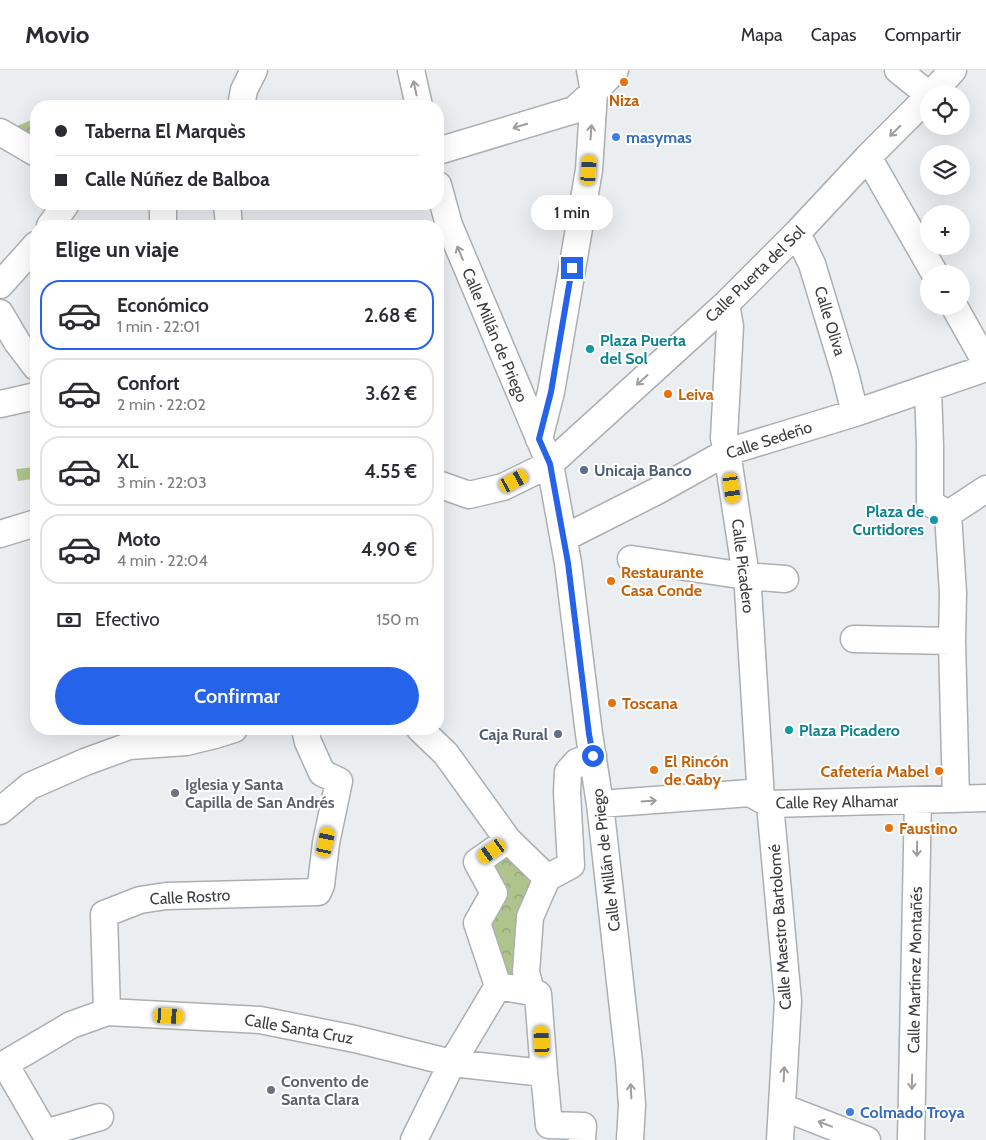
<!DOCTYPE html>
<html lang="es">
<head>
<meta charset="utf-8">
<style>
	:root { --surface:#fff; --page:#f2f2f3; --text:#2b2b33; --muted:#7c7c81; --line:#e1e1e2; --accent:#2563eb }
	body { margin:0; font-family:Cabin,sans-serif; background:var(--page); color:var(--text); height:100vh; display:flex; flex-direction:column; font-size:19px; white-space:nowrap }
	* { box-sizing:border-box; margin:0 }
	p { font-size:16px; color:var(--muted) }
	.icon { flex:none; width:28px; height:28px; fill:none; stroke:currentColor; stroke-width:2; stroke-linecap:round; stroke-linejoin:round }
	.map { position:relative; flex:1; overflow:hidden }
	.drawer { position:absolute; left:30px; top:150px; width:414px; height:515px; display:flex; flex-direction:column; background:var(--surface); border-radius:20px; box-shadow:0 5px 20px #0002 }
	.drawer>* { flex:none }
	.guide { position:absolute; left:30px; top:30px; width:414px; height:110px; border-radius:20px; box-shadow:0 5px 20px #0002; display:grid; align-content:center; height:110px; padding:0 25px; background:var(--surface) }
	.tools { position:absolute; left:920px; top:15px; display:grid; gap:10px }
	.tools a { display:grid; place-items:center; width:50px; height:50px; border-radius:50%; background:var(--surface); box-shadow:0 5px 20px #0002; font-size:25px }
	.end { position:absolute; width:22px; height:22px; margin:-11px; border:6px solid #2563eb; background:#fff; box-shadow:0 0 0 2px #fff }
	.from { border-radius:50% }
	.bubble { position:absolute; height:35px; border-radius:18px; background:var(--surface); box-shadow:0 5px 20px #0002; font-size:16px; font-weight:600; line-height:35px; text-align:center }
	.car { position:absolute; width:15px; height:30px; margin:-15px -8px; border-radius:6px; box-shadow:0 0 4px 1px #0007; background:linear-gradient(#f5c518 24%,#345 0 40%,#f5c518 0 76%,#345 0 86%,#f5c518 0) }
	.guide b { display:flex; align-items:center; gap:18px; height:48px; font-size:19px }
	.guide b+b { border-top:1px solid var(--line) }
	.guide i { width:12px; height:12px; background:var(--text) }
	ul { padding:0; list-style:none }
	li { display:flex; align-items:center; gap:15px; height:70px; margin:0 10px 8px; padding:0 15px; border:2px solid var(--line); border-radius:20px }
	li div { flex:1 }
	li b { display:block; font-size:19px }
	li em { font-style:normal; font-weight:600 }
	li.selected { border-color:var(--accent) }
	li>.icon { width:45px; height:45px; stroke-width:1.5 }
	h2 { padding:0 25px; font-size:22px; line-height:60px }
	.pay { display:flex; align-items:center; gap:12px; height:55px; padding:0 25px; font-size:19px }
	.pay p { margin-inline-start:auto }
	.primary-button { display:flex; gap:10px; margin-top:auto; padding:10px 25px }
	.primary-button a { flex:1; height:58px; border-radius:30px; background:var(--accent); color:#fff; font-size:20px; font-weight:600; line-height:58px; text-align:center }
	header { display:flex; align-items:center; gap:30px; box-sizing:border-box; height:70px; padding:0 25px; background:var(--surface); border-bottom:1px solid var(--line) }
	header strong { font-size:24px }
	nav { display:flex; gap:28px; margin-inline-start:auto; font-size:18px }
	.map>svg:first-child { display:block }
	.grass { fill:url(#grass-tufts) }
	.park { fill:url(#park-crowns) }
	.garden { fill:url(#garden-furrows) }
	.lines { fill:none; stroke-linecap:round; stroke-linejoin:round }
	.street-casing { stroke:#abafb2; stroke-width:29 }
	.street { stroke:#fff; stroke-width:26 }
	.oneway { stroke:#9e9e9f }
	.route { stroke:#2563eb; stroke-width:6 }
	.food-dot { fill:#e8710a; stroke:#fff; stroke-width:2 }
	.shop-dot { fill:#3f7fe0; stroke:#fff; stroke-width:2 }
	.culture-dot { fill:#0f9aa8; stroke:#fff; stroke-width:2 }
	.service-dot { fill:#5c6f8a; stroke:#fff; stroke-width:2 }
	.worship-dot { fill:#6b7280; stroke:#fff; stroke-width:2 }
	.labels { text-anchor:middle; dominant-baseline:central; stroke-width:4; stroke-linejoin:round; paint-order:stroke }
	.food-label { font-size:16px; font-weight:bold; fill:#c56008; stroke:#fff; text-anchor:start }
	.shop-label { font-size:16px; font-weight:bold; fill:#366cbe; stroke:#fff; text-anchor:start }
	.street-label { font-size:16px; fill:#3c3d3f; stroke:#fff }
	.culture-label { font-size:16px; font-weight:bold; fill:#0d838f; stroke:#fff; text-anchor:start }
	.service-label { font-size:16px; font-weight:bold; fill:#4e5e75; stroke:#fff; text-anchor:start }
	.worship-label { font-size:16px; font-weight:bold; fill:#5b616d; stroke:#fff; text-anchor:start }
</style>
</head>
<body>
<header>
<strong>Movio</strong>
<nav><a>Mapa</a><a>Capas</a><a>Compartir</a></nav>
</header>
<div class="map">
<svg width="986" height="1070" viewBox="0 0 986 1070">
	<defs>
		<pattern id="grass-tufts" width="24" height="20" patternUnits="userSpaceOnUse" patternTransform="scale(1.25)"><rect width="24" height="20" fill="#afc48c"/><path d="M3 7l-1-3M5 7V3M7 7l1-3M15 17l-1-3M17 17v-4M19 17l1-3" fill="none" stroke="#90a074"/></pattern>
		<pattern id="park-crowns" width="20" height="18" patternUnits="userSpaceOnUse" patternTransform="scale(1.25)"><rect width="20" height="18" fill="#afc48c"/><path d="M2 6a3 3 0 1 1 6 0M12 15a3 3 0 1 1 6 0" fill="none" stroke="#90a074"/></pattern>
		<pattern id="garden-furrows" width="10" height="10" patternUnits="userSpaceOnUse" patternTransform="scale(1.25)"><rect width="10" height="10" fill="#afc48c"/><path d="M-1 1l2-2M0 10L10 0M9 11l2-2" fill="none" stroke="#90a074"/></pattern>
	</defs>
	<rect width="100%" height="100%" fill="#eaeef1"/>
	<path class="grass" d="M36,397V421L33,409L18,411L16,399Z"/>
	<path class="park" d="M506,780L541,810L525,915L508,914L482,852L483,794Z"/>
	<path class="garden" d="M36,48V81L4,62Z"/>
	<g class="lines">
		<defs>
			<path id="street" d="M411,0L419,36
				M898,0L929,25
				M931,24L953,0
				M241,36L244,20L254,0
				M0,62L36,83
				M438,81L574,40L594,22L615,0
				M868,87L935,204
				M438,115L449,155L550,394L568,493L589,664L600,734L629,992L632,1035L630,1070
				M163,134V156
				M227,134L229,156
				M50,156L66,134
				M797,163L812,194L845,303L855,343
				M0,215L36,175
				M726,234L730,256L724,368L727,382L748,519L761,729
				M954,236L986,293
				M0,243L17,272L36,297
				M928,319L930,375V433L948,444L953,523L952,571L956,729
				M0,334L36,326
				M539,369L551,322L589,100L594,22L590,0
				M438,414L469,425L503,417L550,394L726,234L797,163L868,87L929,26
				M948,444L986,419
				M0,464L36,453
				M564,468L657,421L727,382L855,343L986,298
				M631,489L746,506L785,509
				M854,569L952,571
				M420,659L446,684L508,770L547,808L530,847L526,902L531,922L498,916L477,853L494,823L477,792L508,770
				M600,734L750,723L770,734L986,728
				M770,734L788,931L780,1070
				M0,741L30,716L85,692L129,676L186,672L215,665L234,659
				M547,808L571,795L567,722L568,702L577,692L593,686
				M531,922L538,924L544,1003L549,1055L583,1056L582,1070
				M107,942L104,844L140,830L166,826L318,822L321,815L326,773L339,711L322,703L308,672L305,659
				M782,1037L867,1070
				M45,1063L100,1047
				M49,1070L5,994L71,955L107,942L260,950L355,969L452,993L544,1003
				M414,1070L452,993L498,916
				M911,1070L918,730"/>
		</defs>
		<use href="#street" class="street-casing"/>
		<use href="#street" class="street"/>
	</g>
	<defs><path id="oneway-shaft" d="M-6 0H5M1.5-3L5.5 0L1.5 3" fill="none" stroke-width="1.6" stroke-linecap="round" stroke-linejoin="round" transform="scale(1.25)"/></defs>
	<g class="oneway">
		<use href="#oneway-shaft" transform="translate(415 18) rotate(-102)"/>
		<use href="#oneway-shaft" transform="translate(520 56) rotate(163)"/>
		<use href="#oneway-shaft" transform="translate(895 61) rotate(135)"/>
		<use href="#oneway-shaft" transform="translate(591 62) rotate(-86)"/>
		<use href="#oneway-shaft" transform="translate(460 183) rotate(-113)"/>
		<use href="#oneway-shaft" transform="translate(642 310) rotate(138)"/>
		<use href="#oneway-shaft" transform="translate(649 731) rotate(-4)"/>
		<use href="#oneway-shaft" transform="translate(917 779) rotate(91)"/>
		<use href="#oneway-shaft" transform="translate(784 1004) rotate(-87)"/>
		<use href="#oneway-shaft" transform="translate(912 1012) rotate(91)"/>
		<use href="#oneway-shaft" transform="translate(631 1021) rotate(-93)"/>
		<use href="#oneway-shaft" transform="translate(825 1054) rotate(-159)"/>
	</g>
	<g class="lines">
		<path class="route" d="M572,198L551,322L539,369L550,394L568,493L589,664L593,686"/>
	</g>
	<g class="food-dot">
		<circle cx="624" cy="12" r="5"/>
		<circle cx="668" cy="324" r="5"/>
		<circle cx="611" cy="511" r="5"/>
		<circle cx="612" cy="633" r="5"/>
		<circle cx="654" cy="700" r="5"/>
		<circle cx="939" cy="701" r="5"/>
		<circle cx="889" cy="758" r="5"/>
	</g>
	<g class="shop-dot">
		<circle cx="616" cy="67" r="5"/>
		<circle cx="850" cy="1042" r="5"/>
	</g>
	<g class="culture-dot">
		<circle cx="590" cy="279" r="5"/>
		<circle cx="934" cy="450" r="5"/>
		<circle cx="789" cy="660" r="5"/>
	</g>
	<g class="service-dot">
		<circle cx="584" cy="400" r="5"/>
		<circle cx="558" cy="664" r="5"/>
	</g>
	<g class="worship-dot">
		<circle cx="175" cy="723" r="5"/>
		<circle cx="271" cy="1020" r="5"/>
	</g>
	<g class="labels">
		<g class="food-label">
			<text x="624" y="30" text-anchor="middle">Niza</text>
			<text x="678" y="324">Leiva</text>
			<text x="621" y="502">Restaurante<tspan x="621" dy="18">Casa Conde</tspan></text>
			<text x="622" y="633">Toscana</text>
			<text x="664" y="691">El Rincón<tspan x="664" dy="18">de Gaby</tspan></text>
			<text x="929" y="701" text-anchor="end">Cafetería Mabel</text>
			<text x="899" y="758">Faustino</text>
		</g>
		<g class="shop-label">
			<text x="626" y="67">masymas</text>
			<text x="860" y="1042">Colmado Troya</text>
		</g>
		<g class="street-label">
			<text transform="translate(755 204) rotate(-44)">Calle Puerta del Sol</text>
			<text transform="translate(830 251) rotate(73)">Calle Oliva</text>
			<text transform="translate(495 265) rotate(67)">Calle Millán de Priego</text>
			<text transform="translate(769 370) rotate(-18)">Calle Sedeño</text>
			<text transform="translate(743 496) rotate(83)">Calle Picadero</text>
			<text transform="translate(837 732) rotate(-1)">Calle Rey Alhamar</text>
			<text transform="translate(606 790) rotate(-97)">Calle Millán de Priego</text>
			<text transform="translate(190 827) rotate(-3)">Calle Rostro</text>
			<text transform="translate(780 857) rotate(-94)">Calle Maestro Bartolomé</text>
			<text transform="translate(915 900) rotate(-89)">Calle Martínez Montañés</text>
			<text transform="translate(299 959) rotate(10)">Calle Santa Cruz</text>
		</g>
		<g class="culture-label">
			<text x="600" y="270">Plaza Puerta<tspan x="600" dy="18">del Sol</tspan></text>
			<text x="924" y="441" text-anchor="end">Plaza de<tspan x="924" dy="18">Curtidores</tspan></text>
			<text x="799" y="660">Plaza Picadero</text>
		</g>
		<g class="service-label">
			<text x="594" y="400">Unicaja Banco</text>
			<text x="548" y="664" text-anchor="end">Caja Rural</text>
		</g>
		<g class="worship-label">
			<text x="185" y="714">Iglesia y Santa<tspan x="185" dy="18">Capilla de San Andrés</tspan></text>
			<text x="281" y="1011">Convento de<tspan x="281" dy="18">Santa Clara</tspan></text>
		</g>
	</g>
</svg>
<div class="tools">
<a><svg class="icon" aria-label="locate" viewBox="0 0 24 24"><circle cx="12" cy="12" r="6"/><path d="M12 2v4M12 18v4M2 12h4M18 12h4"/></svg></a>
<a><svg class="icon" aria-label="layers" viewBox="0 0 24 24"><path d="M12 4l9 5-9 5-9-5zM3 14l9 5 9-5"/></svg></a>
<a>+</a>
<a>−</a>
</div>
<i class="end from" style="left:593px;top:686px"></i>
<i class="end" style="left:572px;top:198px"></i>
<div class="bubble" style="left:531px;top:125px;width:82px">1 min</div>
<i class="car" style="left:589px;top:100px;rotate:4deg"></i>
<i class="car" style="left:514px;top:411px;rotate:62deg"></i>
<i class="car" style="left:732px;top:418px;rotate:172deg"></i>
<i class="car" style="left:326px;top:772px;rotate:12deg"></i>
<i class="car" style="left:492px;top:781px;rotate:235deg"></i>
<i class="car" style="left:169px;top:946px;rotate:93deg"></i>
<i class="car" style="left:542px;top:971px;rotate:357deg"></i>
<div class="guide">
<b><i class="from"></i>Taberna El Marquès</b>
<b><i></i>Calle Núñez de Balboa</b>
</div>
<section class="drawer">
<h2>Elige un viaje</h2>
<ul>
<li class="selected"><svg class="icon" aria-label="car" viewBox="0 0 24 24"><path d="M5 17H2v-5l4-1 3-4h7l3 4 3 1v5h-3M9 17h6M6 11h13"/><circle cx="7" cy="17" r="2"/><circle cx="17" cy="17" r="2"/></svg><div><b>Económico</b><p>1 min · 22:01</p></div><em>2.68 €</em></li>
<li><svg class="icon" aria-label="car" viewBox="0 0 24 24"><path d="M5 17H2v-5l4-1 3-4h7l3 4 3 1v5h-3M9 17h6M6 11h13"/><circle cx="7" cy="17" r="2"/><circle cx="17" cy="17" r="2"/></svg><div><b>Confort</b><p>2 min · 22:02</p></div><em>3.62 €</em></li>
<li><svg class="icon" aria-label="car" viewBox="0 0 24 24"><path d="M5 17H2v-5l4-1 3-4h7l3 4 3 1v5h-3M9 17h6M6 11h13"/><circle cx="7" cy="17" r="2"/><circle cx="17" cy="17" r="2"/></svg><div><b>XL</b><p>3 min · 22:03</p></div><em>4.55 €</em></li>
<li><svg class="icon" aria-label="car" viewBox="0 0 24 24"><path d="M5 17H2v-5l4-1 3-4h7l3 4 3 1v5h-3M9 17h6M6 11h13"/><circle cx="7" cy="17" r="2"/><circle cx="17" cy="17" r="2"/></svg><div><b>Moto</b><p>4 min · 22:04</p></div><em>4.90 €</em></li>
</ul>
<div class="pay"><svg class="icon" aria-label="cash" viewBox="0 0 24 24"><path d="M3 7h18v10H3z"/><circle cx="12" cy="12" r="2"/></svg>Efectivo<p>150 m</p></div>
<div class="primary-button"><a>Confirmar</a></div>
</section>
</div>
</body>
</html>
